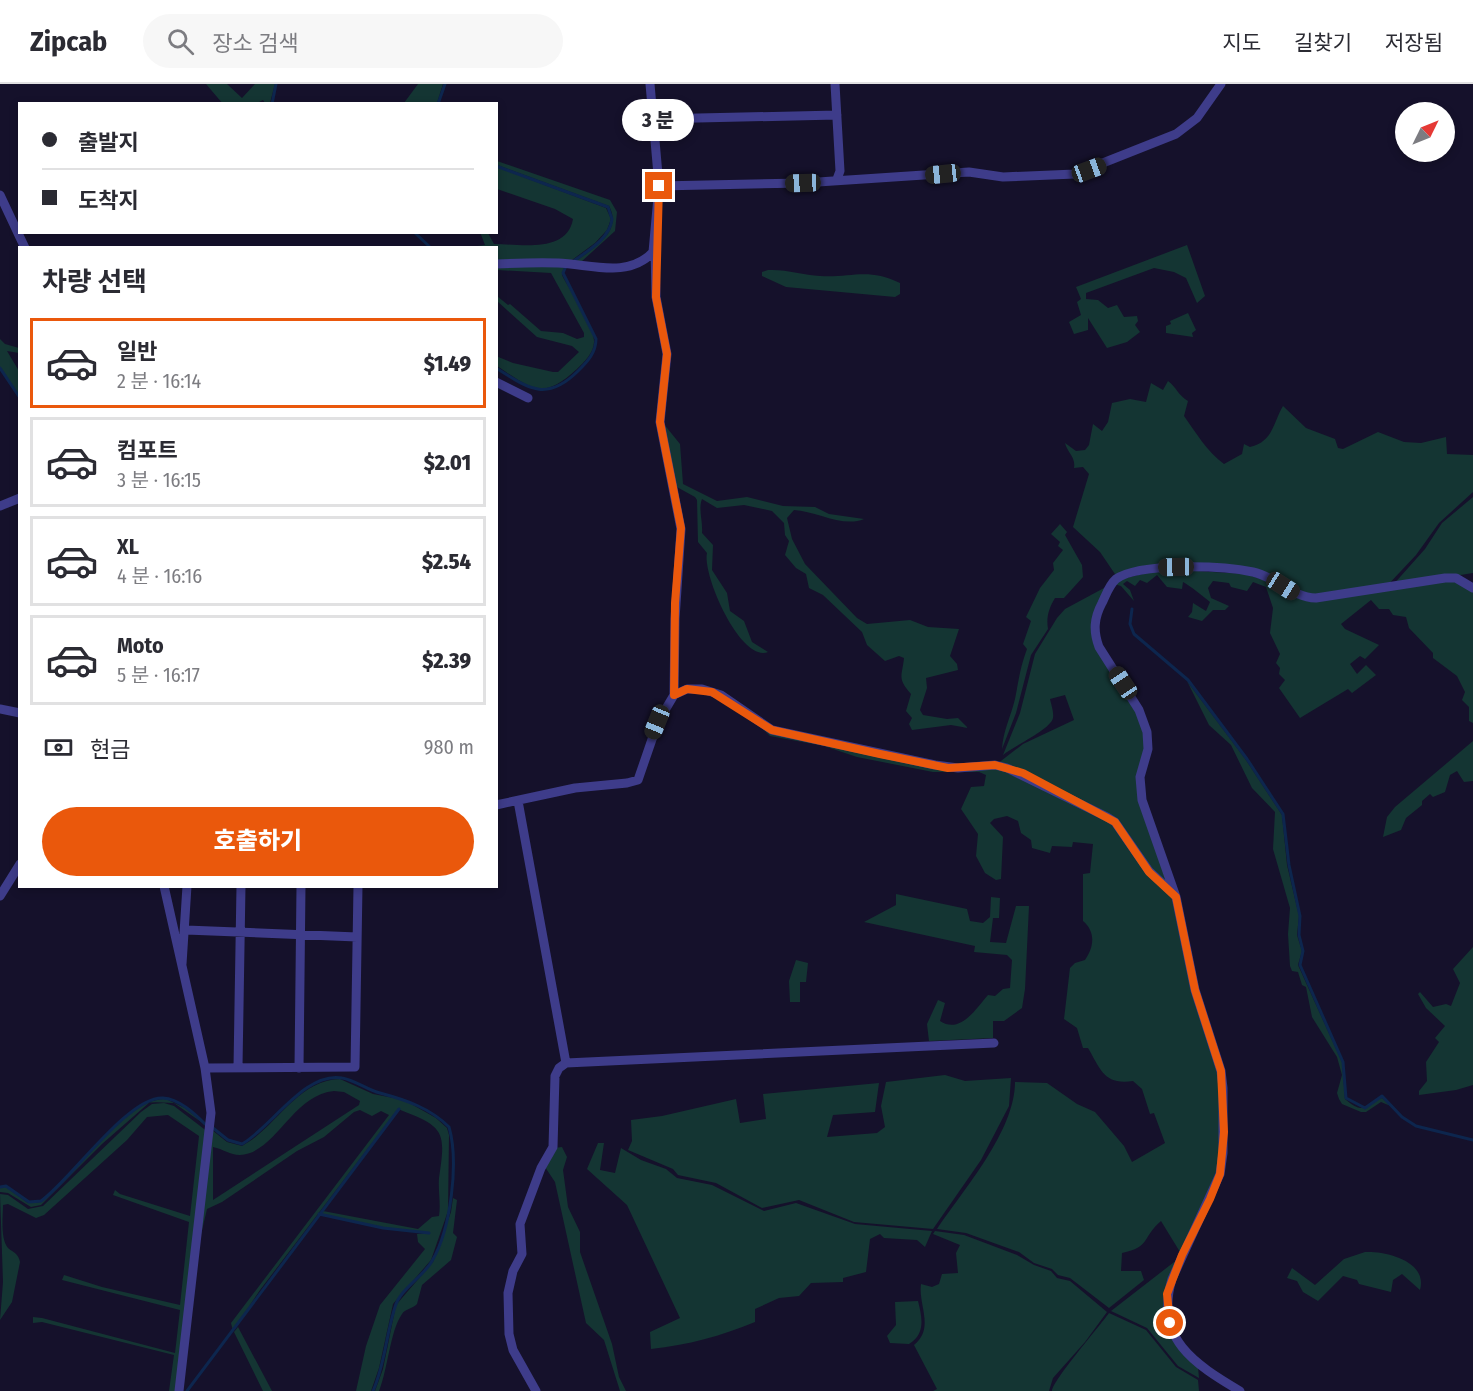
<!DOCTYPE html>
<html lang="ko">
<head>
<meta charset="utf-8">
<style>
	:root { --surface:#fff; --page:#f7f7f7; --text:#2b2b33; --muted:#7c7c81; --line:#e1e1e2; --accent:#ea580c }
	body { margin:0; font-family:"Fira Sans Condensed","Noto Sans KR",sans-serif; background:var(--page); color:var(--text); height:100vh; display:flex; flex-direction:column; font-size:22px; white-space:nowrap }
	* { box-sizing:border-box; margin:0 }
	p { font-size:20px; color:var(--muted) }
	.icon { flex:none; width:33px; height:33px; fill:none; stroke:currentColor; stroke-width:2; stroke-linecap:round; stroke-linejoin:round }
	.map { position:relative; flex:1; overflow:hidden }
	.side { position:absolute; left:18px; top:162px; width:480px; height:642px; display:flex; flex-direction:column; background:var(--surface); border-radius:0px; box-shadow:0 3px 9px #0003 }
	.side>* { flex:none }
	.hud { position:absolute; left:18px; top:18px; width:480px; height:132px; border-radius:0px; box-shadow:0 3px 9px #0003; display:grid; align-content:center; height:132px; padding:0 24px; background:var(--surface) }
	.needle { width:39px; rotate:47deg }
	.fabs { position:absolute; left:1395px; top:18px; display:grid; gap:12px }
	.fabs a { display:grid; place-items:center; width:60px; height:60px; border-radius:50%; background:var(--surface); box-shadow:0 3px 9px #0003; font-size:30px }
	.end { position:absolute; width:27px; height:27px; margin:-14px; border:8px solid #ea580c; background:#fff; box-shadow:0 0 0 3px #fff }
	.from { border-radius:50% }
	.bubble { position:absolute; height:42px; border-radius:21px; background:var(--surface); box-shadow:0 3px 9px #0003; font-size:20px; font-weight:800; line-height:42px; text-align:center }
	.car { position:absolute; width:18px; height:36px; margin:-18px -9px; border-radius:8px; box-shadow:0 0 4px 2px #0007; background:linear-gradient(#222 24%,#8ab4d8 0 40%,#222 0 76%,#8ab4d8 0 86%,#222 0) }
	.hud b { display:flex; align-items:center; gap:21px; height:57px; font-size:22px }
	.hud b+b { border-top:2px solid var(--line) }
	.hud i { width:15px; height:15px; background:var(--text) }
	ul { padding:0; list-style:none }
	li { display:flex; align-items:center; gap:18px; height:90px; margin:0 12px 9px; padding:0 12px; border:3px solid var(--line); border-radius:0px }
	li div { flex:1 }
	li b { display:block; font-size:22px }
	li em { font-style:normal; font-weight:800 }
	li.on { border-color:var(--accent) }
	li>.icon { width:54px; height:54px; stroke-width:1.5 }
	h2 { padding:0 24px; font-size:27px; line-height:72px }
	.pay { display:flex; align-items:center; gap:15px; height:66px; padding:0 24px; font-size:22px }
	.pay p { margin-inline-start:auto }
	.action { display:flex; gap:12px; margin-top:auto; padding:12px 24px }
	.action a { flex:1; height:69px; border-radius:36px; background:var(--accent); color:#fff; font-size:24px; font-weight:800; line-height:69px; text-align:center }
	header { display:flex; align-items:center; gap:36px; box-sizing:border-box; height:84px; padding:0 30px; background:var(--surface); border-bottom:2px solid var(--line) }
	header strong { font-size:28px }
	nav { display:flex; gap:33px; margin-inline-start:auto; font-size:21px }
	.search { width:420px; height:54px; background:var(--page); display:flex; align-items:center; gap:15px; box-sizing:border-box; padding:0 21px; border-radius:33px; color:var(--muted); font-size:22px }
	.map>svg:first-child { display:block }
	.green { fill:#143533; fill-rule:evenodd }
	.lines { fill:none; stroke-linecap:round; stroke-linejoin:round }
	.stream { stroke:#0d264e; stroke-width:3 }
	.street { stroke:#3e3c8a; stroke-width:9 }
	.route { stroke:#ea580c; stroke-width:8 }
</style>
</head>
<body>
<header>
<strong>Zipcab</strong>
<div class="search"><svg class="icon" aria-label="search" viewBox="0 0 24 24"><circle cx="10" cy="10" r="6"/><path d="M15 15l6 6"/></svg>장소 검색</div>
<nav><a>지도</a><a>길찾기</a><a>저장됨</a></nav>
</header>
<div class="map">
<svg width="1473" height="1307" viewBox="0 0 1473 1307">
	<rect width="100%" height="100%" fill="#15112b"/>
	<path class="green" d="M206,0H227L242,14L255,0H275L270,19H265L263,16L257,19L223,20Z
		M418,0H443L437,19H404Z
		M497,77L610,116L617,128L615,147L581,178L576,177C594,164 623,147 609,122L497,81Z
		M497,83L606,124L611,135L607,146L595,159L572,176H497L496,164H462L485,161L480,148L488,149L494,160C519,160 567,170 573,135L555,125L497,105Z
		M1187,161L1205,212L1197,219L1186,194L1174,188L1154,184L1086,209V215L1098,216L1108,224L1117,221L1124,233L1137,232L1138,237L1135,241L1140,248L1127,258L1107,264L1088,234V246L1074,250L1069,238L1081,231L1077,218L1081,215L1076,203Z
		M565,181L562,191C570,207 595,241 594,258C594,269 584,278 577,285C542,317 532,305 497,282L496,272L513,279L553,288H558L579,268L572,262L537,253L497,217V212L508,221L510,220L541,247L563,249L577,255L584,253V249L551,189L497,186V182Z
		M768,186C786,185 803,191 820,192C851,194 868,183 900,199V210L895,213L786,203L762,192V188Z
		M1188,229L1196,246L1192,249L1193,253L1166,249V242L1171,240L1170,237Z
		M0,255L5,260L19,264V269L7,267L19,287V312L0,283Z
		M1168,297C1177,304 1178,311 1188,317L1184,332C1195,347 1207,368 1224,380L1242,370L1244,360L1250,363C1273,358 1273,339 1283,322L1306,344L1335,355L1338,364L1343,365L1378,348L1404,358L1421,359L1446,353L1447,370L1473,371V408L1439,439L1416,471L1385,504L1309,512L1272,492L1202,482L1117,493L1100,468L1073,443L1089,390L1083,383L1074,384C1076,373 1067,368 1065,359L1076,367L1085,366L1089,361L1093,340L1102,347L1108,338L1112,319L1130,315L1146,318L1151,299L1163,306Z
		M663,339L680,360L683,400L717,417L747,413L783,422L815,423L829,430L864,435C843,444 816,427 794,426L787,434L792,455L805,480L857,534L867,540L910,536L928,543L959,545L950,572L957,580L958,586L926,594L927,604L920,626L923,631L947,635L958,634L968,644L951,641L912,646L909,640L912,634L906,627L911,610C897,594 902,593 904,574L899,572L885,577L867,561L862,548L823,511L809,504L806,490L796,484L785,471L789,457L785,451L784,439L772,427L744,421L717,424L702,415C698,425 703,437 702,449L713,461L712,486L727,509L730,527L744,537L752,558L768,568C741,579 702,491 707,469L698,458L697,416L695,413L675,402Z
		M1473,413V489L1392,502L1425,465L1442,439Z
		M1060,440L1067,448L1065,451L1082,481L1083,493L1064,514H1055C1049,524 1046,533 1048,545L1031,571L1016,629L1002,665C1003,647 1011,632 1015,615C1019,595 1020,584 1027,565L1023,560L1031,537L1026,533L1040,504L1054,486L1053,479L1063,466L1058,462L1060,458L1051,450Z
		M1163,485L1246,490L1320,516L1456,496L1473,506V639L1469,637V623L1462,616L1465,608L1457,592L1433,574V569L1409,544L1406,533L1393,531L1389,525H1379L1371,516L1341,540L1345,545L1379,561L1365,575L1360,572L1350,580L1357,590L1366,581L1376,591L1352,609L1348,605L1300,634L1279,604L1285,596L1279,590L1280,584L1276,579L1280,570L1270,549L1273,524L1266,503L1253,498L1247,507L1231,503L1229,499L1213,497L1208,504L1211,514L1229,522L1225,526H1213L1202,537L1188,533L1192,528L1193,519L1206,527L1210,518C1204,513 1189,501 1183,498L1182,505L1167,503L1157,491L1147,499L1140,496L1135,502L1127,497L1123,500L1130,506L1134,517L1121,502L1114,500L1118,496Z
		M1104,504L1106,506L1092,541L1139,631L1146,662L1137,705L1169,801L1148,784L1121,742L997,680L1023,660L1074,636L1065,611L1050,615C1051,620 1054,628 1053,634C1051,645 1014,662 1003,671L1020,629L1035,570L1057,534L1065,525Z
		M1187,597L1246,676L1282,731L1287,781L1299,832L1297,851L1302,867L1298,881L1342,978L1345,1015C1366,1033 1363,1019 1382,1014L1393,1023L1381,1018L1366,1028H1361L1342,1020L1339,1015L1337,1009L1342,991L1337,973L1312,933L1306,903L1302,901L1298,888L1292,887L1290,882L1288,850L1290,824L1273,765L1275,728L1252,704L1231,661L1209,641Z
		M760,642L902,677L994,683L1109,735L1173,813L1219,988V1083L1180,1168L1161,1137C1142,1153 1151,1163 1122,1169L1121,1187H1141L1144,1196L1109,1224L1070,1194L1058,1191L1052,1185L1034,1179L1019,1168L966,1149L937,1145C964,1105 1015,1047 1015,998L1047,999L1077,1020L1095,1028L1124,1062L1132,1078L1165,1059L1154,1029L1150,1030L1142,1005L1133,997C1104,1001 1101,986 1088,964H1083L1077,944L1064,935L1070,884L1075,879L1085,876C1094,863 1096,848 1083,837V790L1090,789L1093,760L1073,758L1072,763L1052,762L1050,769L1032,764L1031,756L1021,749L1018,737L1007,732L994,735L990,739L1003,753L1001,795L996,796L985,789L976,772L978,750L961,725L971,703L984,702L986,691L979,688H933L857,673L824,662L770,652Z
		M1473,657V697L1464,698L1457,687L1450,691L1445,708L1433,713L1430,710L1422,717V721L1406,734L1401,746L1383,753L1387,733L1395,723Z
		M896,810L967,825L970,837L983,839L990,833L991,813L1000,814L999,834H993L990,858L1006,859L1016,822H1029L1025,905L1022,924L1004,937H993V954L929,957L927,940L938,916L945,919L940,937C961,951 977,923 988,911L995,912L1003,905L1010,904L1012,876L1007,871L974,868L975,862L864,838L896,821Z
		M1473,863V1001L1456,1006L1419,1011V1007L1427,997L1426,978L1439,958L1435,954L1445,942L1426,924L1418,910L1420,908L1433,923L1446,920L1451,922L1460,899L1453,885Z
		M796,876L808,879L806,898H800V918H790L789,897Z
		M945,991L965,997L1011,994L1009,1022L981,1076L933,1145L854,1138L799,1116L762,1124L716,1099L678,1091L673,1085L628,1066L632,1057L631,1036L662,1032L736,1015L740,1039L766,1035L763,1010L879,999L875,1028L833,1031L827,1053L877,1049L885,1043L881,1022L886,998Z
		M340,995L373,1010L404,1016L436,1034L447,1044L449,1051L448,1127L431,1176L393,1220L379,1284L371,1307H356L366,1262L380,1221L425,1165L418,1158L417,1150L429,1149L383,1144L321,1130L323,1127L418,1145L432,1133L439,1132C441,1120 438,1107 439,1094C446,1047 445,1043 398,1025L260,1206L233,1247L231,1239L389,1031L381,1027L372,1032L360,1026L354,1028L324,1053L297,1067L222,1118L207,1125L199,1159L212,1046L227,1058L242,1062C276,1044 297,996 340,995ZM334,1007L344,1008L360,1017L359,1021L213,1116V1063C223,1065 230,1071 240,1071C276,1069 292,1011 334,1007Z
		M166,1015L185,1024L207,1042L174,1019L150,1018L102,1060L41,1121L31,1123L8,1109L0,1108V1103H6L28,1119L41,1118C73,1096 127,1012 166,1015Z
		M164,1019L174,1022L208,1048L176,1307H169L174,1271L42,1238L33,1239V1233L42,1234L175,1269L180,1226L62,1196L64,1191L102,1203L180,1221L189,1138L113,1111L115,1106L120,1110L190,1132L199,1052L168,1031L147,1033L127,1056L44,1131L36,1134L8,1120L3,1121C3,1132 0,1154 8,1164C14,1169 18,1169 20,1178L12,1218L0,1236L3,1198L0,1110L8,1111L28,1125L43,1122L141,1028L152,1020Z
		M598,1059H604L600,1086L615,1089L621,1064L641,1076L666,1085L677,1094L712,1101L764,1127L796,1119L855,1140L932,1147L925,1163L917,1156L884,1154L880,1150L870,1155L866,1188L843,1194V1198L811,1199L799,1212L779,1214L755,1225V1238C721,1252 688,1261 651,1265L650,1248L680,1234L627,1121L587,1085Z
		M562,1063L567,1073L563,1086L568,1123L580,1148V1168L612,1260L619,1293L626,1307H620L604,1256L586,1239L555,1098L545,1083L554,1064Z
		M453,1114L457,1116L453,1149L457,1153L451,1176L422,1201L417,1220C412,1225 405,1225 402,1230C390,1247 388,1285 379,1307H375L383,1285L396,1221L433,1178L451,1128Z
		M935,1147L964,1151L1017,1171L1034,1181L1051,1187L1057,1194L1070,1197L1107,1228L1085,1258L1053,1294L1049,1307H933L937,1305L914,1261C935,1244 918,1221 921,1200L932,1203L939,1200L942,1190L958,1189L956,1169L960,1161L933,1150Z
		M1365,1168C1386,1167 1428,1177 1420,1206L1402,1190L1393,1196L1391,1208L1359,1200L1357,1196L1343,1192L1318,1217L1303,1208L1297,1197L1287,1194L1292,1184L1315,1201L1344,1175Z
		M1178,1175L1167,1238L1198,1283L1199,1294L1178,1282L1147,1244L1111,1227Z
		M918,1217C922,1233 926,1250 909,1260L890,1259L887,1252L896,1241L895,1218Z
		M1109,1229L1146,1246L1176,1283L1198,1296L1199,1307H1052C1053,1296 1099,1243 1109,1229Z
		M238,1243L272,1307H263L234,1248Z"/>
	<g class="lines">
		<path class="stream" d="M272,20L276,0
			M438,20L445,0
			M496,82L608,123L612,135C610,154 589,166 575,176
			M414,148L431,164
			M0,284L20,314
			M496,284C529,305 547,318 578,287C587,278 596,269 596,255L563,189L566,182
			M1132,525L1130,540L1134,550L1188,596L1247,675L1283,730L1289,781L1300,832L1299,851L1303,867L1300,881L1343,978L1346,1014L1365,1024L1382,1012L1402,1033L1416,1042L1473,1056
			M213,1044L228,1056L242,1060C271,1044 305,987 342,994C355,996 367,1006 380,1009C406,1016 430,1024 449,1043C459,1078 451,1145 432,1177C423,1193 400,1205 395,1223C386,1251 385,1280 373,1307
			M0,1103L6,1102L29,1118L41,1117C70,1097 128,1012 163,1014C179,1015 194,1029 205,1040
			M319,1130L383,1144L429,1149
			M187,1307L399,1025"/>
		<path class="street" d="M835,0L840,87L837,95
			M654,35L837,31
			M659,102L803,99L969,88L1003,93L1075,90L1176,50L1197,34L1221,0
			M0,111L25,164
			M655,162L656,213L667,270L660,338L681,445L675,535L674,611
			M496,180C517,179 538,178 558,179C590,180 628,195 653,168L659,102L650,0
			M496,298L528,314
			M0,422L20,414
			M0,625L20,629
			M518,717L566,979L994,959
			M496,721L575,704L627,699L638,696L658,638L674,611L687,605H702L721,611L772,646L935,681L958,684L995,681L1007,684L1107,733L1115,738L1149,787L1175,811
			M164,802L205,984L211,1029L179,1307
			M0,812L20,780
			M186,846L357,853
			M182,880L187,802
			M238,983L241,802
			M205,984L355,983L358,802
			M299,984L301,802
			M536,1307L513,1266L509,1250L508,1209L513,1187L522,1170L520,1140L541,1084L553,1063L555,992L559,984L566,979
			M1240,1307C1195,1280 1154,1255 1172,1195L1220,1090L1223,1069V1004L1221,987L1195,906L1176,813L1142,716L1140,693L1148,665L1147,648L1139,626L1099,563C1093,547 1094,534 1102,519C1106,511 1109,501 1116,495C1140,478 1224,482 1253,488C1276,493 1292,513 1316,514L1445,494H1456L1473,504"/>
	</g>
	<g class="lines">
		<path class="route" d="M659,102L656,213L667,270L660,338L681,444L675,519L674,611L687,605L712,608L772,646L880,670L948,684L995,681L1023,689L1115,738L1149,788L1176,813L1195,906L1221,987L1224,1048L1220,1090L1210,1115L1182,1171L1167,1210L1170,1239"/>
	</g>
</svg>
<div class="fabs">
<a><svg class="needle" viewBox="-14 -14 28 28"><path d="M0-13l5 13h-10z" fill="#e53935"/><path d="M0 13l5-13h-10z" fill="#7c7c81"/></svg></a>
</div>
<i class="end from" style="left:1170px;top:1239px"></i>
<i class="end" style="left:659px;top:102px"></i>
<div class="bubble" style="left:622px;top:15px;width:72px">3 분</div>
<i class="car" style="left:1089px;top:86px;rotate:70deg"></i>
<i class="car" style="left:943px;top:90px;rotate:264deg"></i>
<i class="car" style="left:803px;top:99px;rotate:268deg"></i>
<i class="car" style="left:1176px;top:483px;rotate:269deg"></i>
<i class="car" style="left:1283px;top:502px;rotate:122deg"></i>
<i class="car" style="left:1123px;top:599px;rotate:326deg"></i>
<i class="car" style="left:657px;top:638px;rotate:202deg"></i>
<div class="hud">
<b><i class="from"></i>출발지</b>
<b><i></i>도착지</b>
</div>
<section class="side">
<h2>차량 선택</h2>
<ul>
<li class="on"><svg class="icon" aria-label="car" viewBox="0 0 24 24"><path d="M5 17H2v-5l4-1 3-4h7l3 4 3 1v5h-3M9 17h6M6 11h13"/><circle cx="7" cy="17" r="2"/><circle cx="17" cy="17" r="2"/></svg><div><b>일반</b><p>2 분 · 16:14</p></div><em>$1.49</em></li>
<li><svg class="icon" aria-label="car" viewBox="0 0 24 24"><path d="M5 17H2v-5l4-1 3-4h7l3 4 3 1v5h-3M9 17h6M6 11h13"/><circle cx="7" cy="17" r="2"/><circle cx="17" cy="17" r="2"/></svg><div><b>컴포트</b><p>3 분 · 16:15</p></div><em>$2.01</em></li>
<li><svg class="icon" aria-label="car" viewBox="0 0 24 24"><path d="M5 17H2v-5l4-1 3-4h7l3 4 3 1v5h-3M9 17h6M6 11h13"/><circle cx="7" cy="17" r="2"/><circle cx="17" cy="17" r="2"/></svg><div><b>XL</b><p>4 분 · 16:16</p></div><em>$2.54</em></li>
<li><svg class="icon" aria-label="car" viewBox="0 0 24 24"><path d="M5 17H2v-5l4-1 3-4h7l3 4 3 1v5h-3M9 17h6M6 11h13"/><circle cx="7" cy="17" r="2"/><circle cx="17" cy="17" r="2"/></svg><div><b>Moto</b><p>5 분 · 16:17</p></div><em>$2.39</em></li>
</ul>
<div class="pay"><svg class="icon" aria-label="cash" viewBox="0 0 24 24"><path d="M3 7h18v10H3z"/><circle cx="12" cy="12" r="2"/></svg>현금<p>980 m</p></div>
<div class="action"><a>호출하기</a></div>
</section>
</div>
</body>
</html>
